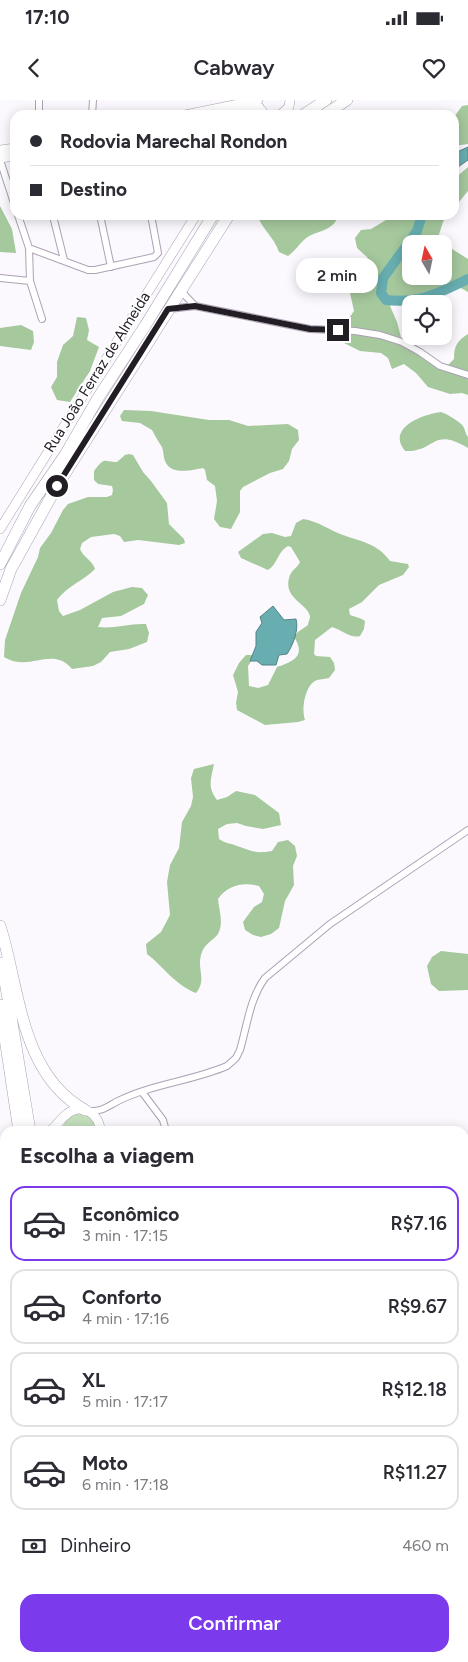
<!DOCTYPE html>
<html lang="pt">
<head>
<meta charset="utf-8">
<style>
	:root { --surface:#fff; --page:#f7f7f7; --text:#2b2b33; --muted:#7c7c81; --line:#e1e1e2; --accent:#7c3aed }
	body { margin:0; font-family:Figtree,sans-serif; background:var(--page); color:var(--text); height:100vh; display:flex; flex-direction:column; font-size:19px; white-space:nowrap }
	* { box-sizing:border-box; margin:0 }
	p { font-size:16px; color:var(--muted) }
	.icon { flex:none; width:28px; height:28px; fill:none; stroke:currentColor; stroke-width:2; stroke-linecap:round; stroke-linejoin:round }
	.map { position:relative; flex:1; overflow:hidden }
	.side { position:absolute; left:0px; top:1026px; width:469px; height:536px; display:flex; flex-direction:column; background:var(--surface); border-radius:15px 15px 0 0; box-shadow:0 2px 12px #0003 }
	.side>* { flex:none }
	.top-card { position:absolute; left:10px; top:10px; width:449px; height:110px; border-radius:15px; box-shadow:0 2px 12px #0003; display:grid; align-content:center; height:110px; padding:0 20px; background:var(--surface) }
	.needle { width:32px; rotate:351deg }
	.fabs { position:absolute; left:402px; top:135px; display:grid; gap:10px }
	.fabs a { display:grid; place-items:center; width:50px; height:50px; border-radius:10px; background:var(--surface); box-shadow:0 2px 12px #0003; font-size:25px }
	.end { position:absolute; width:22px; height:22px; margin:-11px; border:6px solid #221d25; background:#fff; box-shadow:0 0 0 2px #fff }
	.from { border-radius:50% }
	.bubble { position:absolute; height:35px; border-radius:15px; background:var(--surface); box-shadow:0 2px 12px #0003; font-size:16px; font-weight:600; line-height:35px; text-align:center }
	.top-card b { display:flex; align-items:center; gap:18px; height:48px; font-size:19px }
	.top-card b+b { border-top:1px solid var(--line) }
	.top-card i { width:12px; height:12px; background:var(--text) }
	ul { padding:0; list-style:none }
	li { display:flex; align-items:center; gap:15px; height:75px; margin:0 10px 8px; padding:0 10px; border:2px solid var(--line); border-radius:15px }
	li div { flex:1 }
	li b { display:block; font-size:19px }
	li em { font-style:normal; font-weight:600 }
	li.active { border-color:var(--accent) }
	li>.icon { width:45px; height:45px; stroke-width:1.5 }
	h2 { padding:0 20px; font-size:22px; line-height:60px }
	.pay { display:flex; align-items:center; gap:12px; height:55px; padding:0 20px; font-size:19px }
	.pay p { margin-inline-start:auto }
	.button { display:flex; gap:10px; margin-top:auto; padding:10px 20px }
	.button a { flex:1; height:58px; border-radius:15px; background:var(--accent); color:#fff; font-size:20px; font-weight:600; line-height:58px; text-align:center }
	.status { display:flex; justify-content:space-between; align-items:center; height:35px; padding:0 25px; background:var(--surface); direction:ltr }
	.status svg { height:14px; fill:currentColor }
	header { display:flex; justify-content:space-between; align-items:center; height:65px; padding:0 20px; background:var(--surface); font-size:22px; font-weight:600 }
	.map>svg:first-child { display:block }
	.green { fill:#c3dfbc }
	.forest { fill:#a5c89d }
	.water { fill:#68aeb1; stroke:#538287 }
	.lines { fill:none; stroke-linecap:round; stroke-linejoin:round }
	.river { stroke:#68aeb1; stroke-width:10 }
	.street-casing { stroke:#ada1b5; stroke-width:8 }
	.secondary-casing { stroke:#ada1b5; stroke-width:10 }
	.highway-casing { stroke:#ada1b5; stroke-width:12 }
	.street { stroke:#fff; stroke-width:6 }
	.secondary { stroke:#fff; stroke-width:9 }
	.highway { stroke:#fff; stroke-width:11 }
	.route { stroke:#221d25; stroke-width:6 }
	.labels { text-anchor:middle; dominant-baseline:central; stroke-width:4; stroke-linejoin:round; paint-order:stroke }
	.street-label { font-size:15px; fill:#221d25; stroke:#fff }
</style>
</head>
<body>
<div class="status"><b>17:10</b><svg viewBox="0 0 49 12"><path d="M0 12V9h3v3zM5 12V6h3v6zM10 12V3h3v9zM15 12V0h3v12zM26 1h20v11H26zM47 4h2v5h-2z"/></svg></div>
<header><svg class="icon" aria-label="back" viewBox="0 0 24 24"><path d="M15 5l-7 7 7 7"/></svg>Cabway<svg class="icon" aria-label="heart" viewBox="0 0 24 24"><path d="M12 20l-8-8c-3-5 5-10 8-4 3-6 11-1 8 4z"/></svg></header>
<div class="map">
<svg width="468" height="1562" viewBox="0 0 468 1562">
	<rect width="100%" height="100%" fill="#fbf9fd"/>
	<path class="green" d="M80,1013C91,1016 93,1020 97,1031H62C63,1020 69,1016 80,1013Z"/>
	<path class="forest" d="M468,5V44L454,46V17L462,6Z
		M468,67V91L454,108V79Z
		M0,106L12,129L16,153L0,152Z
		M257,115H339C332,133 318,129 305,139C299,144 296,150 288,156L279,152C274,137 262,129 257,115Z
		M387,115H448L443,122L436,144H411V176H444V144H441L446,142L449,147L468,159V192L459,187L450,184L433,190L425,195L396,199L390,206L397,222L402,241L445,268L454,259C454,246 457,241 468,234V295L462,293L450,294L428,287L416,273L404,264L392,269L388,258L381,253L360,251L340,241L328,239L331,228L347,221L354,211L348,184L359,166L368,158L357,148L355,138L361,130L371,129L386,120Z
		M77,217L86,218L89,230L87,240L99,247L90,271L70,302L57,300L51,287L57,277V262L63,245L73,236Z
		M21,225L33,231L34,242L31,250L0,246V228Z
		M124,310L151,311L209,320H229L248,326L288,324L298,330L299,340L292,349L289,361L283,369L270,373L243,387L240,391V412L231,429L220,427L214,419L217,401L215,386L207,380L205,370L203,368C193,370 172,375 166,363C163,358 164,352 162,347C158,341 155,336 152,330L140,323L122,321L120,316Z
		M441,312C447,314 459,321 463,326C465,329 465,333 468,337V348C432,326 436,352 405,351C386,328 423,314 441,312Z
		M129,354L133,355L143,372L151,381L167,403L169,424L184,439L185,443L179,445L138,440L124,442L120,436L114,434L91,437L82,443L80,449C83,457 93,461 95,469C83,481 67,486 57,500L59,511L63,516L80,510L113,492L132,487L142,488L148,495L144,504L121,516L102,518L98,527C114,529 130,523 146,524L149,533L147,542L129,549L110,552L101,562L93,566L72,569C52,545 30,573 4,557L5,540L21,493L38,457L40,448L51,433L63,410L68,404L88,397H107L112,395L113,390L112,386L98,384L94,380V371C106,356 102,362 117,362L125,355Z
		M303,419C318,421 329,430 343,435C362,442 377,443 390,461L408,464L409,467L403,475L379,485L362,502L349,509L350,515L362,519L365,521L364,529L360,536C351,539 342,530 332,527L315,540L314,554L316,556L330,557L334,563L335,570L329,578C326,579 321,579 317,580C305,584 301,610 305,620L298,622L265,625L237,610L236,603L238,592L233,575L239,563L246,555H253L254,557L248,566L249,586L258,588L268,585L277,567C292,562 307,556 294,537L298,532L308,525C308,522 310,520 310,517C309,503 281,499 290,475C292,470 298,467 300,462L291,447L288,446C277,452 278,464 268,470L241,458L238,452L263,434L272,433L285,437L291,436L296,423Z
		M214,664C211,679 207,687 217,700L227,697L236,691L255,695L279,713L281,725L263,729L246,726L237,723L227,724L218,729L219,739C226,744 230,743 237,746C253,751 255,754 272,751L278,742L288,740L295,746L297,756L293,766L294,785L285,801L279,828L271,834L261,837L253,835L245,830L243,822L254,807L262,802L264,794L259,786C243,782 228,785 218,799C219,810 224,823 218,834C213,841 204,843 201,855C197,871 207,879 196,893C175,885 164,867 147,854L146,844L161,832L170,815L167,782L170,765L179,748L182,722L191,706L193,697L191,678L194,669Z
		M441,851L468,854V890L439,891L431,884L427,866L432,857Z
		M468,1176V1262L464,1261V1177Z
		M0,1228L5,1231V1270L0,1272Z
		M468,1289V1380L464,1378V1291Z
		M464,1488H468V1534L464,1530V1522L466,1520V1512L464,1511Z"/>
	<path class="water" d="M468,47V60L455,69L454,68V58L457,52Z
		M273,506L284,520L296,519C299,530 293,545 287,554L279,555L276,565H262L257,561H250L256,546V532L262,523L260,517Z"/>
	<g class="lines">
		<path class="river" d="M422,115L417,131L383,178L381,193L386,200C418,204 440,193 468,179"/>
		<defs>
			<path id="street" d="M39,15V0
				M92,15L93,0
				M0,60L15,106
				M18,115L29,148L30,181L42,219
				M100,115L111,167
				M53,116L64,160
				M29,148L88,170H95L154,157L158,153L151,115
				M0,178L30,181
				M181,191L195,206
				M169,209L195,206L310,229L355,231L380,235L402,242L420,252L440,266L468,275
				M142,992L163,1020L166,1031
				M89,1011C102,1012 108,1006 118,1001C152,984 192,981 227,966L236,958L240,950C247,926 250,898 265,878L330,824L468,730
				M464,1484L468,1483
				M203,1558L205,1562"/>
			<path id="secondary" d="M185,15L258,0
				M223,15L259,7
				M280,15L289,7L290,0
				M0,50L15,48
				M0,58L15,56
				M0,429L196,115
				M50,1031C57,1026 60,1019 67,1014C82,1002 100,1014 100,1031
				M0,1047L5,1044"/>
			<path id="highway" d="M261,15V11
				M303,15L326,0
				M324,15L347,0
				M0,464L30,406L65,355L98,298L145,226L213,115
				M0,500L11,469L57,386L229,115
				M0,826C20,889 20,974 85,1010
				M2,863L30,1031
				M0,905L19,1031
				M0,1143L5,1139
				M0,1161L5,1163
				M12,1562L14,1558"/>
		</defs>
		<use href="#street" class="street-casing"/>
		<use href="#secondary" class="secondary-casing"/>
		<use href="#highway" class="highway-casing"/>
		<use href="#street" class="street"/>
		<use href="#secondary" class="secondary"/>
		<use href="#highway" class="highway"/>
	</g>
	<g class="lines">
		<path class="route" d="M57,386L168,209L195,206L310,229L338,230"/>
	</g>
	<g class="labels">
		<g class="street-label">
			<text transform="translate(97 272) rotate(-58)">Rua João Ferraz de Almeida</text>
		</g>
	</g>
</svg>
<div class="fabs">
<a><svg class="needle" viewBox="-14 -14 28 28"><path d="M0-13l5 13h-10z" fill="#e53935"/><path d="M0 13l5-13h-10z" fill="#7c7c81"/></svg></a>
<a><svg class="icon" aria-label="locate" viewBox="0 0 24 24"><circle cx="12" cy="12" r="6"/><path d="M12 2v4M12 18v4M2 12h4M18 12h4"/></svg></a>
</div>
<i class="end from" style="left:57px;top:386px"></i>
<i class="end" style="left:338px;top:230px"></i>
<div class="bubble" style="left:296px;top:158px;width:82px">2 min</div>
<div class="top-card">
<b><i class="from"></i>Rodovia Marechal Rondon</b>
<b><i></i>Destino</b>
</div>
<section class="side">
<h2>Escolha a viagem</h2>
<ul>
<li class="active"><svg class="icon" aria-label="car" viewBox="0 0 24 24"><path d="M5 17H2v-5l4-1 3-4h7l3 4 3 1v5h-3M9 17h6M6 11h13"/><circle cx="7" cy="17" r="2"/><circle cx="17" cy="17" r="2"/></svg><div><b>Econômico</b><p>3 min · 17:15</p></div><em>R$7.16</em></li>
<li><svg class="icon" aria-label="car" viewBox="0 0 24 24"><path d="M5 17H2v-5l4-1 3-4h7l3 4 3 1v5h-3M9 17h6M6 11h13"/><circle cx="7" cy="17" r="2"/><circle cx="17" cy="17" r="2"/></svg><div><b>Conforto</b><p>4 min · 17:16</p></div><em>R$9.67</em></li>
<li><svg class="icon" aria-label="car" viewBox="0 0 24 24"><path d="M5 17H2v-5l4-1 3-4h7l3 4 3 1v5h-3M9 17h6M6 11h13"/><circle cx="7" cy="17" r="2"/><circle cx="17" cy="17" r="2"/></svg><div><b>XL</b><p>5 min · 17:17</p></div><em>R$12.18</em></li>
<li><svg class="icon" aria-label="car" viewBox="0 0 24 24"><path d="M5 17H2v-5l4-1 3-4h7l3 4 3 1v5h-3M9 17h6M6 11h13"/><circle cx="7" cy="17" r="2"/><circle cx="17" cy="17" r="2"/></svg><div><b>Moto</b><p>6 min · 17:18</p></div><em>R$11.27</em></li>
</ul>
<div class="pay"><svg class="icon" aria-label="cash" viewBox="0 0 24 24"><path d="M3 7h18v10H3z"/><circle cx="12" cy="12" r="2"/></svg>Dinheiro<p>460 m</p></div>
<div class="button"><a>Confirmar</a></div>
</section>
</div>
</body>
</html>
